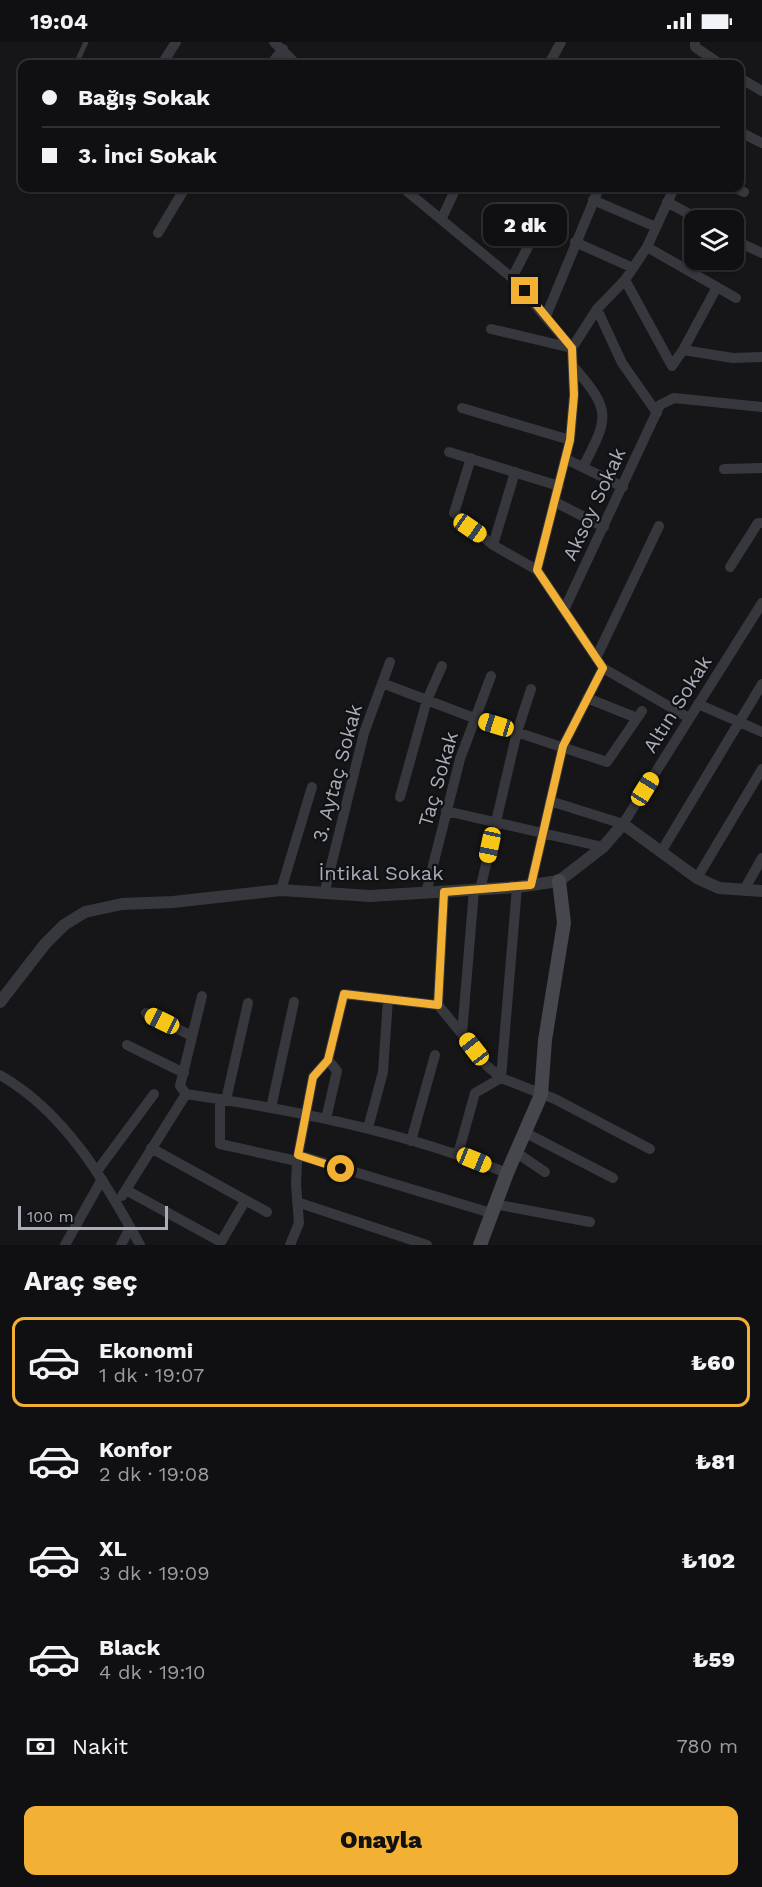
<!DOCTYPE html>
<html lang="tr">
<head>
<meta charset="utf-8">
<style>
	:root { --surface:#101012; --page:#1e1e20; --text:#f1f3f6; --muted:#9c9d9f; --line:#303032; --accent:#f2b134 }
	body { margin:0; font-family:"Work Sans",sans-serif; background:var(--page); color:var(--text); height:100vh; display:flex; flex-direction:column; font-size:22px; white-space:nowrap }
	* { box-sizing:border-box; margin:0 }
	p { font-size:20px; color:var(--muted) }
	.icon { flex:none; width:33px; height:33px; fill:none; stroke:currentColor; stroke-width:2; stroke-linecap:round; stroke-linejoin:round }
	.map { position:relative; height:1203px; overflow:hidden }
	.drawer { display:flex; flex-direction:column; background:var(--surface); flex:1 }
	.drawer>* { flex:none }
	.hud { position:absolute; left:18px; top:18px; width:726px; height:132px; border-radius:12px; box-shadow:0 2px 4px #0004,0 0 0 2px var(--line); display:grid; align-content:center; height:132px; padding:0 24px; background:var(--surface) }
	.tools { position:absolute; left:684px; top:168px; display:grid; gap:12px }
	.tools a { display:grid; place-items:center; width:60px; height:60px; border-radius:12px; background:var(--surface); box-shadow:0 2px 4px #0004,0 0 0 2px var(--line); font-size:30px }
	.scale { position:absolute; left:18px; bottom:15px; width:150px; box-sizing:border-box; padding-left:6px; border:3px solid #a8adb8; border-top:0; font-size:16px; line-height:21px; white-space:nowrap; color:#a8adb8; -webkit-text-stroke:4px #111113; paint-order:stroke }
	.end { position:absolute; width:27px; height:27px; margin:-14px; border:8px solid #f2b134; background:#111; box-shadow:0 0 0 3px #111 }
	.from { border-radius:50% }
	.bubble { position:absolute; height:42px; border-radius:12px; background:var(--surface); box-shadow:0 2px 4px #0004,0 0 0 2px var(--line); font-size:20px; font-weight:800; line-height:42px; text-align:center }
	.car { position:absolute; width:18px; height:36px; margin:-18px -9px; border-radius:8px; box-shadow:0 0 4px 2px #0007; background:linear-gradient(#f5c518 24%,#345 0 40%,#f5c518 0 76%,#345 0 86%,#f5c518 0) }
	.hud b { display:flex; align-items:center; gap:21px; height:57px; font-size:22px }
	.hud b+b { border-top:2px solid var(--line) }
	.hud i { width:15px; height:15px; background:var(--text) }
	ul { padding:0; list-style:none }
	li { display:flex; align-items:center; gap:18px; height:90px; margin:0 12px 9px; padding:0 12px; border:3px solid transparent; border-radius:12px }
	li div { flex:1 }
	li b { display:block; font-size:22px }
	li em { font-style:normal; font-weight:800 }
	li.on { border-color:var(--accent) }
	li>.icon { width:54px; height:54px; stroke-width:1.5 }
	h2 { padding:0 24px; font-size:27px; line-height:72px }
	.pay { display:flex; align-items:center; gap:15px; height:66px; padding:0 24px; font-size:22px }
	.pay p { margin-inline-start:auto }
	.button { display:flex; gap:12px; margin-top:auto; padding:12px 24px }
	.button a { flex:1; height:69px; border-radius:12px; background:var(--accent); color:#111; font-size:24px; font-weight:800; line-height:69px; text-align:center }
	.status { display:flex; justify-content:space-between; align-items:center; height:42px; padding:0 30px; background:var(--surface); direction:ltr }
	.status svg { height:16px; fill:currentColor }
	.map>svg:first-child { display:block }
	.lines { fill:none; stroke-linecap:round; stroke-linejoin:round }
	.service { stroke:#37383d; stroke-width:5 }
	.minor { stroke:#37383d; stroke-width:10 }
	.tertiary { stroke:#37383d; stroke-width:12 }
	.secondary { stroke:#45474d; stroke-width:14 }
	.route { stroke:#f2b134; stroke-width:8 }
	.labels { text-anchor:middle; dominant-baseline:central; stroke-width:4.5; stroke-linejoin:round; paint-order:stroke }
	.street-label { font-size:20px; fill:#a8adb8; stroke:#111113 }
</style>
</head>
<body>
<div class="status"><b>19:04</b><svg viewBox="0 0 49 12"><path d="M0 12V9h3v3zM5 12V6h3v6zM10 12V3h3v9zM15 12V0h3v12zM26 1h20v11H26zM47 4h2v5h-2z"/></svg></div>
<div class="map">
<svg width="762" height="1203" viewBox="0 0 762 1203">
	<rect width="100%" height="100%" fill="#161618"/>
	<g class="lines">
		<path class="service" d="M76,22L86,0"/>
		<path class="minor" d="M274,0L296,22
			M695,0V5L720,22
			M162,22L176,0
			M271,22L283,7
			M549,22L561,0
			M740,36L762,49
			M740,90L762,101
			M403,146L512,236L572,306
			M674,146L647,205L625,238L597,267L572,306L574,353L570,398L537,528L603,626L689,676
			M735,146L744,150
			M593,158L656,185
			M667,160L700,178
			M442,176L456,146
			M158,191L185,146
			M734,198L762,211
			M575,200L633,226
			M647,205L736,256
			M512,236L531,199
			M625,238L672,324L683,308
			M717,245L683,308L733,316L762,315
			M597,267L622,321L657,371
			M546,274L599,146
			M491,287L572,306
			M573,324C612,369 609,375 583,425
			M462,366L570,398
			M449,410L559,444
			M471,416L454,471L493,503L537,528
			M566,417L623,445
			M724,427L762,426
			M555,460L604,485
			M493,503L515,430
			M730,525L758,481H762
			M564,568L660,363L674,356L762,365
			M596,616L659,484
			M382,641L474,676L607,720L642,669
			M587,656L637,676
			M698,662L762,690
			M400,755L427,658L442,624
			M550,759L623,782L762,561
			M446,769L603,805
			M661,810L762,642
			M697,836L762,727
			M531,843L563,704L603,626
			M281,848L312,745
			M474,848L462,992L486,1023L501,1036L555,1057L650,1107
			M480,848L517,690L531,647
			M744,848L762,816
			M444,850L438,963L462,992
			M426,851L460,717L491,634
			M324,852L364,691L390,620
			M146,971L192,994
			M127,1003L184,1031
			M0,1033C65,1070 105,1139 140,1203
			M186,1052C295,1068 404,1090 507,1131
			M186,1052L180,1044L202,954
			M220,1057V1102L297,1119
			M226,1058L248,961
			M271,1066L294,960
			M326,1077L337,1029L328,1018
			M368,1086L383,1030L388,957
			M526,1091L613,1136
			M411,1099L435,1013
			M151,1106L267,1170
			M517,1111L545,1130
			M458,1112L475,1051L501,1036L517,845
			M298,1113L491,1171
			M97,1129L154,1052
			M126,1148L221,1200L245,1159
			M122,1154L186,1052
			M297,1160L427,1203
			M494,1162L590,1180
			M65,1203L102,1137
			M121,1203L130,1186
			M290,1203L299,1181L296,1142L297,1119L313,1035L328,1018L344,952L438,963"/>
		<path class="tertiary" d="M0,960L45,902L64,883L85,870L122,862L173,860L281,848L370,854L517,845L559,839L603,805L623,782L697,836L719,846L762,849"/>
		<path class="secondary" d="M480,1203L507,1131L541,1053L545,998L564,881L559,839"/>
	</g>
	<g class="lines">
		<path class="route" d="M341,1127L298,1113L313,1035L328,1018L344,952L438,963L444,850L531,843L563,704L603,626L537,528L570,398L574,353L572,306L525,249"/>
	</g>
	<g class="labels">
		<g class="street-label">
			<text transform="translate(594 462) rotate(-65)">Aksoy Sokak</text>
			<text transform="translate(677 662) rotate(-58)">Altın Sokak</text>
			<text transform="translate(337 731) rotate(-75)">3. Aytaç Sokak</text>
			<text transform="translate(438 737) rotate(-74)">Taç Sokak</text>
			<text x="381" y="831">İntikal Sokak</text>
		</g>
	</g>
</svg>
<div class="tools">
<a><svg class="icon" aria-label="layers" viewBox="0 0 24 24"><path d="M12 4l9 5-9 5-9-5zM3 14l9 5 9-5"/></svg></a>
</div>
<div class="scale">100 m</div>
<i class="end from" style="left:341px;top:1127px"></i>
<i class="end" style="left:525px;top:249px"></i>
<div class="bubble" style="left:483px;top:162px;width:84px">2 dk</div>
<i class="car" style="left:470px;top:486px;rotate:125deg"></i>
<i class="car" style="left:496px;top:683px;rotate:287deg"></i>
<i class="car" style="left:645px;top:747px;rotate:32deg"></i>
<i class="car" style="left:490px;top:803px;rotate:192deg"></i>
<i class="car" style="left:162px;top:979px;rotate:296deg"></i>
<i class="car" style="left:474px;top:1007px;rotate:322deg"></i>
<i class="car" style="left:474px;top:1118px;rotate:112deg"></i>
<div class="hud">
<b><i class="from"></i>Bağış Sokak</b>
<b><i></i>3. İnci Sokak</b>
</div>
</div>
<section class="drawer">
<h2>Araç seç</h2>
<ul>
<li class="on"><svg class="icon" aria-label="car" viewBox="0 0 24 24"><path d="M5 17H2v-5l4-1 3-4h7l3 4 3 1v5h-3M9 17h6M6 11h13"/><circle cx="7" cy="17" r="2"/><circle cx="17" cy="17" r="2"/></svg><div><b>Ekonomi</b><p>1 dk · 19:07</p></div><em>₺60</em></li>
<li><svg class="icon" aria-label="car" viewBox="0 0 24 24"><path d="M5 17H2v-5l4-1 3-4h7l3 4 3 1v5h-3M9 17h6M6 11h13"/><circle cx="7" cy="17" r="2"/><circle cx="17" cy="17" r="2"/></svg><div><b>Konfor</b><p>2 dk · 19:08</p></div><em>₺81</em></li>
<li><svg class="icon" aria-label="car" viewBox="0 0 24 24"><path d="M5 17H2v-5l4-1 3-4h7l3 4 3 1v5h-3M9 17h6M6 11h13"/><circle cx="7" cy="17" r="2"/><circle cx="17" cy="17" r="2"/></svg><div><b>XL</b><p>3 dk · 19:09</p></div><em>₺102</em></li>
<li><svg class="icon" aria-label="car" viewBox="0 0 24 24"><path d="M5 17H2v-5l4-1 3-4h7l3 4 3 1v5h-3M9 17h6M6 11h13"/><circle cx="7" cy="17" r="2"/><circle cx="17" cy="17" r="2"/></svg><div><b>Black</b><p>4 dk · 19:10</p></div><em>₺59</em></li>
</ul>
<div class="pay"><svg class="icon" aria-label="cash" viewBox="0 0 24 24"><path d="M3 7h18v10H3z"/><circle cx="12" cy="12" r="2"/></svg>Nakit<p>780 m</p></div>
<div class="button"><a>Onayla</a></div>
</section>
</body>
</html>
